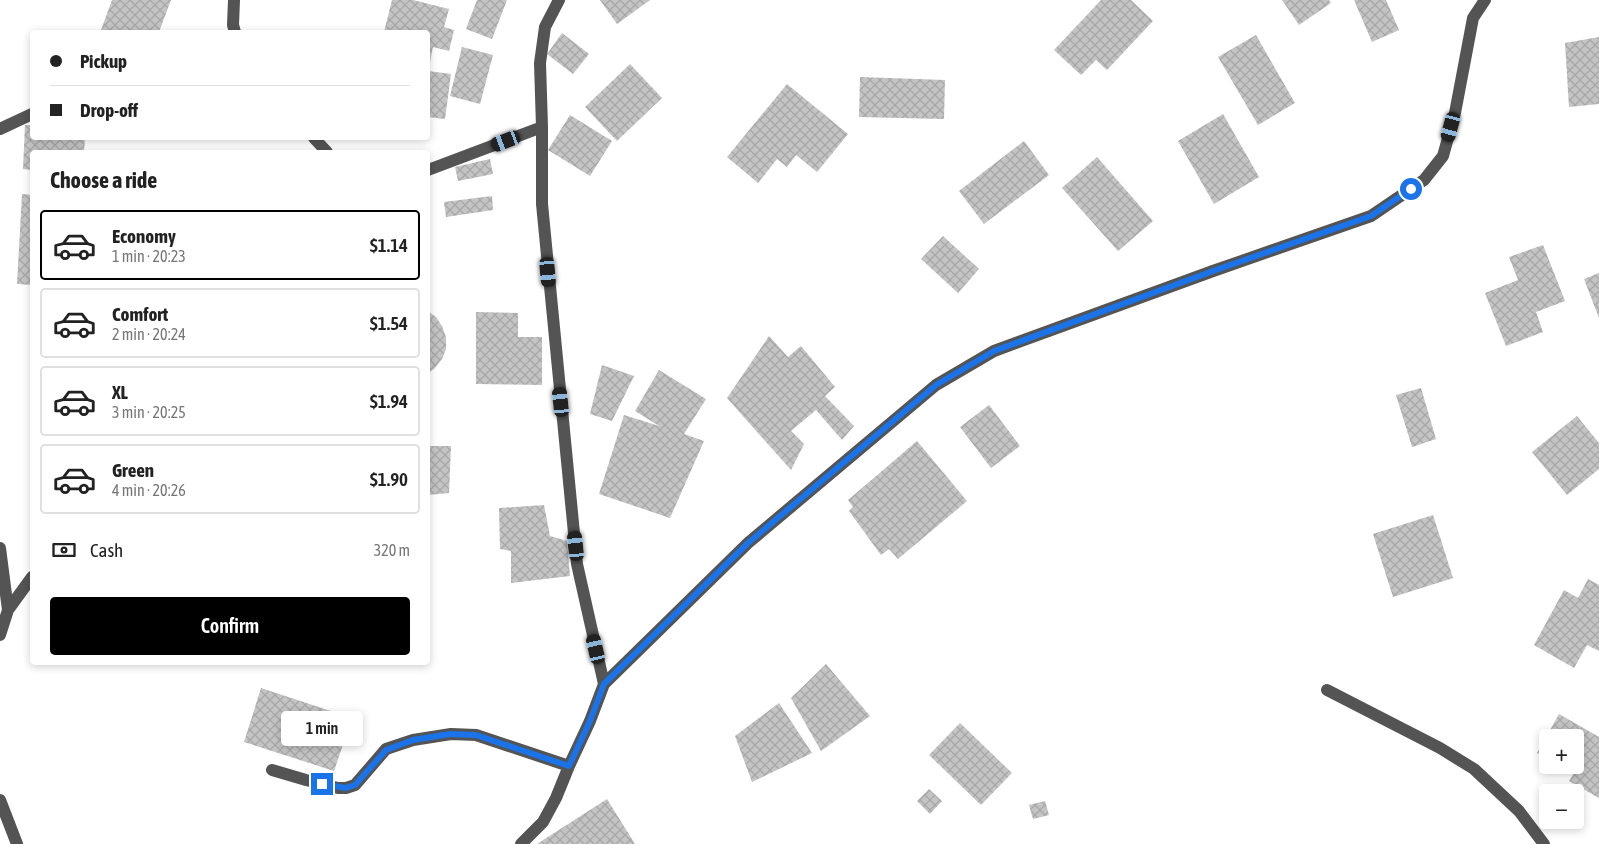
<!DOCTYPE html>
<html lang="en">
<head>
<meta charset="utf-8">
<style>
	:root { --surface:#fff; --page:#f6f6f6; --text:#222; --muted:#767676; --line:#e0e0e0; --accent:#000 }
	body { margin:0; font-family:"Asap Condensed",sans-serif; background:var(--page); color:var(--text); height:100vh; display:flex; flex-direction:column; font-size:19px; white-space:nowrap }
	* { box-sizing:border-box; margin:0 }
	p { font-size:16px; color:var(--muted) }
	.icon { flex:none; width:28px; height:28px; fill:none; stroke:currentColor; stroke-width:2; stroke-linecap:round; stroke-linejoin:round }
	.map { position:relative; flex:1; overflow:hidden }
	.panel { position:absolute; left:30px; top:150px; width:400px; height:515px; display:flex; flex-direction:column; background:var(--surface); border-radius:5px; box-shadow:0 2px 8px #0003 }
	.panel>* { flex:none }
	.top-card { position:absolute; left:30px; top:30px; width:400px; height:110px; border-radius:5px; box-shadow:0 2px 8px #0003; display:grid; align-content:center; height:110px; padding:0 20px; background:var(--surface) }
	.fabs { position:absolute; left:1539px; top:729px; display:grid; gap:10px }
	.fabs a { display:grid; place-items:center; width:45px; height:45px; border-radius:5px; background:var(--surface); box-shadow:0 2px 8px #0003; font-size:25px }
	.end { position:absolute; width:22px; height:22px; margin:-11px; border:6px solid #1a73e8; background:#fff; box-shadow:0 0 0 2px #fff }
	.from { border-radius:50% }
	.bubble { position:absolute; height:35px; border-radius:5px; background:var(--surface); box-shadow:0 2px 8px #0003; font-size:16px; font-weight:600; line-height:35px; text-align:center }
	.car { position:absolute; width:15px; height:30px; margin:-15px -8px; border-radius:6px; box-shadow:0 0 4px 1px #0007; background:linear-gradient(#222 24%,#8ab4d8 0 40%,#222 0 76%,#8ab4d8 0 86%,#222 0) }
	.top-card b { display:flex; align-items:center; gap:18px; height:48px; font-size:19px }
	.top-card b+b { border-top:1px solid var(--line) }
	.top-card i { width:12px; height:12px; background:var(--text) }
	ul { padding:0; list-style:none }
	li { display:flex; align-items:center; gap:15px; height:70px; margin:0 10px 8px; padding:0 10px; border:2px solid var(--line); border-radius:5px }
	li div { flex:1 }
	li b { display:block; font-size:19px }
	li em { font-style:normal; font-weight:600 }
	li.on { border-color:var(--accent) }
	li>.icon { width:45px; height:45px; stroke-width:1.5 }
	h2 { padding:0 20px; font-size:22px; line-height:60px }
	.pay { display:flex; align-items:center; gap:12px; height:55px; padding:0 20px; font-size:19px }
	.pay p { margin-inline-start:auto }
	.action { display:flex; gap:10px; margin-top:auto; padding:10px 20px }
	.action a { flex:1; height:58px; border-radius:5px; background:var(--accent); color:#fff; font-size:20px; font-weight:600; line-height:58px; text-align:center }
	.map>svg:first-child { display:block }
	.building { fill:url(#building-cross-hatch) }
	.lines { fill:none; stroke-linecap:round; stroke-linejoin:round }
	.minor { stroke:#545454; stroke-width:12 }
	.route { stroke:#1a73e8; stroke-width:6 }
</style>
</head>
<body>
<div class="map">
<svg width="1599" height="844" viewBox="0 0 1599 844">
	<defs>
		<pattern id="building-cross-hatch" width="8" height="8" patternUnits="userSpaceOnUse" patternTransform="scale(1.25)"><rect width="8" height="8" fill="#c4c4c4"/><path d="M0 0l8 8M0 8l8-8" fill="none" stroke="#a7a7a7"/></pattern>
	</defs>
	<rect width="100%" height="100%" fill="#fff"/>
	<path class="building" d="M112,0H171L159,32H108L101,30Z
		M392,0H413L449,9L444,27L454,30L449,51L433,47L430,62L428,61V32H384Z
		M477,0H507L492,39L466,29Z
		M600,0H650L617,24Z
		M1101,0H1131L1153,21L1107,70L1096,60L1081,75L1054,50Z
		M1282,0H1329L1331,3L1299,25Z
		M1354,0H1386L1399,30L1372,42Z
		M562,33L589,54L573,74L547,54Z
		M1256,35L1295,103L1258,125L1218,57Z
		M1599,37V104L1569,107L1565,43Z
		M462,47L493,55L480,104L450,96Z
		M630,64L662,98L617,141L585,107Z
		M428,71L451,74L445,119L428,117Z
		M860,77L945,80L944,119L859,117Z
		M787,84L848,134L817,172L796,155L787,167L777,159L758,183L727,157Z
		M1223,114L1259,177L1214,204L1178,141Z
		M570,115L612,141L590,176L548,150Z
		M25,125H32V138H85L84,152H32V170L23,169Z
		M1024,141L1049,175L984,224L959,191Z
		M1097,157L1153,221L1118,251L1062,188Z
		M490,159L493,174L458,181L455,167Z
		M22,194L32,195V285L17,284Z
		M492,196L493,210L446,217L444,202Z
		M943,236L979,269L958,293L921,259Z
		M1543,245L1565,301L1536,312L1543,332L1506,346L1485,293L1518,280L1509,257Z
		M1599,273V318L1584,279Z
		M428,311L436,317L442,326L446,337V349L442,359L434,369L428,373Z
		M476,312L518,313V337H542V385L476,384Z
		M769,336L788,357L801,346L835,387L825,396L854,426L842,440L816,410L791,431L804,444L791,470L727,398Z
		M602,365L634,376L612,421L590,414Z
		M659,370L706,399L684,434L704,441L670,518L599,494L624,415L659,426L635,411Z
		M1421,388L1436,439L1412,447L1396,395Z
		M989,405L1020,446L991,468L960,427Z
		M1577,416L1599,443V469L1567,495L1532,452Z
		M917,441L967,501L898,559L889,549L881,555L849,511L853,507L848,500Z
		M428,446H451L449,493L428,495Z
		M544,505L550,536L567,541L570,576L511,583V551L500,549L499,508Z
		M1433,515L1453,578L1393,597L1373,534Z
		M1588,579L1599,585V651L1587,645L1574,668L1534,645L1564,590L1578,598Z
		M826,664L870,716L821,751L791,698Z
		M261,688L352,718L334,771L244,742Z
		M779,703L812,753L752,782L735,736Z
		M1559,714L1599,737V798L1569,781L1574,773L1560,765H1575V738H1548V758L1537,753Z
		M960,723L1012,773L981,805L929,755Z
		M929,789L942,801L930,814L917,801Z
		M607,799L635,844H537Z
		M1045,801L1049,815L1033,819L1029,805Z"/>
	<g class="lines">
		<path class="minor" d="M234,0L233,25L235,32
			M559,0L545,27L540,63L542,127V204L577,564L604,684
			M0,129L32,114
			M314,138L327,152
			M428,170L542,127
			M0,548L8,610
			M0,635L8,610L32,577
			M1327,690L1440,748L1474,769L1519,811L1544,844
			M272,770L306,780L338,788H346L355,785L386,749L413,740L451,734L476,735L569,766
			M0,800L17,844
			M521,844L543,822L556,798L569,766L590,721L604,684L748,543L936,385L994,351L1213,271L1371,216L1424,180L1443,156L1455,113L1473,18L1485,0"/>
	</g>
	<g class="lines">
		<path class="route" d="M322,784L346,788L355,785L386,750L413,740L450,734L476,735L569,766L590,721L604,684L748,543L936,385L994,351L1213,271L1371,216L1411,189"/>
	</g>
</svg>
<div class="fabs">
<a>+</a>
<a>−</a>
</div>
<i class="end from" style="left:1411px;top:189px"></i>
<i class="end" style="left:322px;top:784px"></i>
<div class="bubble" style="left:281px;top:711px;width:82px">1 min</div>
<i class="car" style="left:1451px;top:127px;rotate:195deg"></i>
<i class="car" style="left:506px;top:141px;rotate:249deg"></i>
<i class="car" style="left:548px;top:272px;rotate:175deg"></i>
<i class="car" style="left:561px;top:402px;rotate:354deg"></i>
<i class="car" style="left:576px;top:546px;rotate:354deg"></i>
<i class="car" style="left:596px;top:649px;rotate:347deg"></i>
<div class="top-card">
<b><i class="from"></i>Pickup</b>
<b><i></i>Drop-off</b>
</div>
<section class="panel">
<h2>Choose a ride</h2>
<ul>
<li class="on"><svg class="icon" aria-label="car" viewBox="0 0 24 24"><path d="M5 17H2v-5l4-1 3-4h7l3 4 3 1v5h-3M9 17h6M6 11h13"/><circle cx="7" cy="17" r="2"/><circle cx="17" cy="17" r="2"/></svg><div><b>Economy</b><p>1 min · 20:23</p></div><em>$1.14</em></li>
<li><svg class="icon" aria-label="car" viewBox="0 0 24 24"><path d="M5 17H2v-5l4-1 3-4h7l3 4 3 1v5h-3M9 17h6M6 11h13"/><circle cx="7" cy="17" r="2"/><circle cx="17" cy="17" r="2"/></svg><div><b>Comfort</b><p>2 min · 20:24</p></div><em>$1.54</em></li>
<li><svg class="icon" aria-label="car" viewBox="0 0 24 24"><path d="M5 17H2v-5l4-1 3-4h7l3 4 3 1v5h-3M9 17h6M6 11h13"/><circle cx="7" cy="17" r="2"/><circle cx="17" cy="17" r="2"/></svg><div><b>XL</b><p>3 min · 20:25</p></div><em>$1.94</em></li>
<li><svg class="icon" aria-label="car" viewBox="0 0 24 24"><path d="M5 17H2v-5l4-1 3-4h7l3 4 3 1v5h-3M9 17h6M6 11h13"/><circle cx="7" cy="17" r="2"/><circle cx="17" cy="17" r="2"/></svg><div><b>Green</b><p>4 min · 20:26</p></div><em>$1.90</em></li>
</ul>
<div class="pay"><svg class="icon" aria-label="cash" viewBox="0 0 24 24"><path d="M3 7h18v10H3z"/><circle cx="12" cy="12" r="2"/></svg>Cash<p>320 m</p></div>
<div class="action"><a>Confirm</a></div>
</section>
</div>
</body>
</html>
